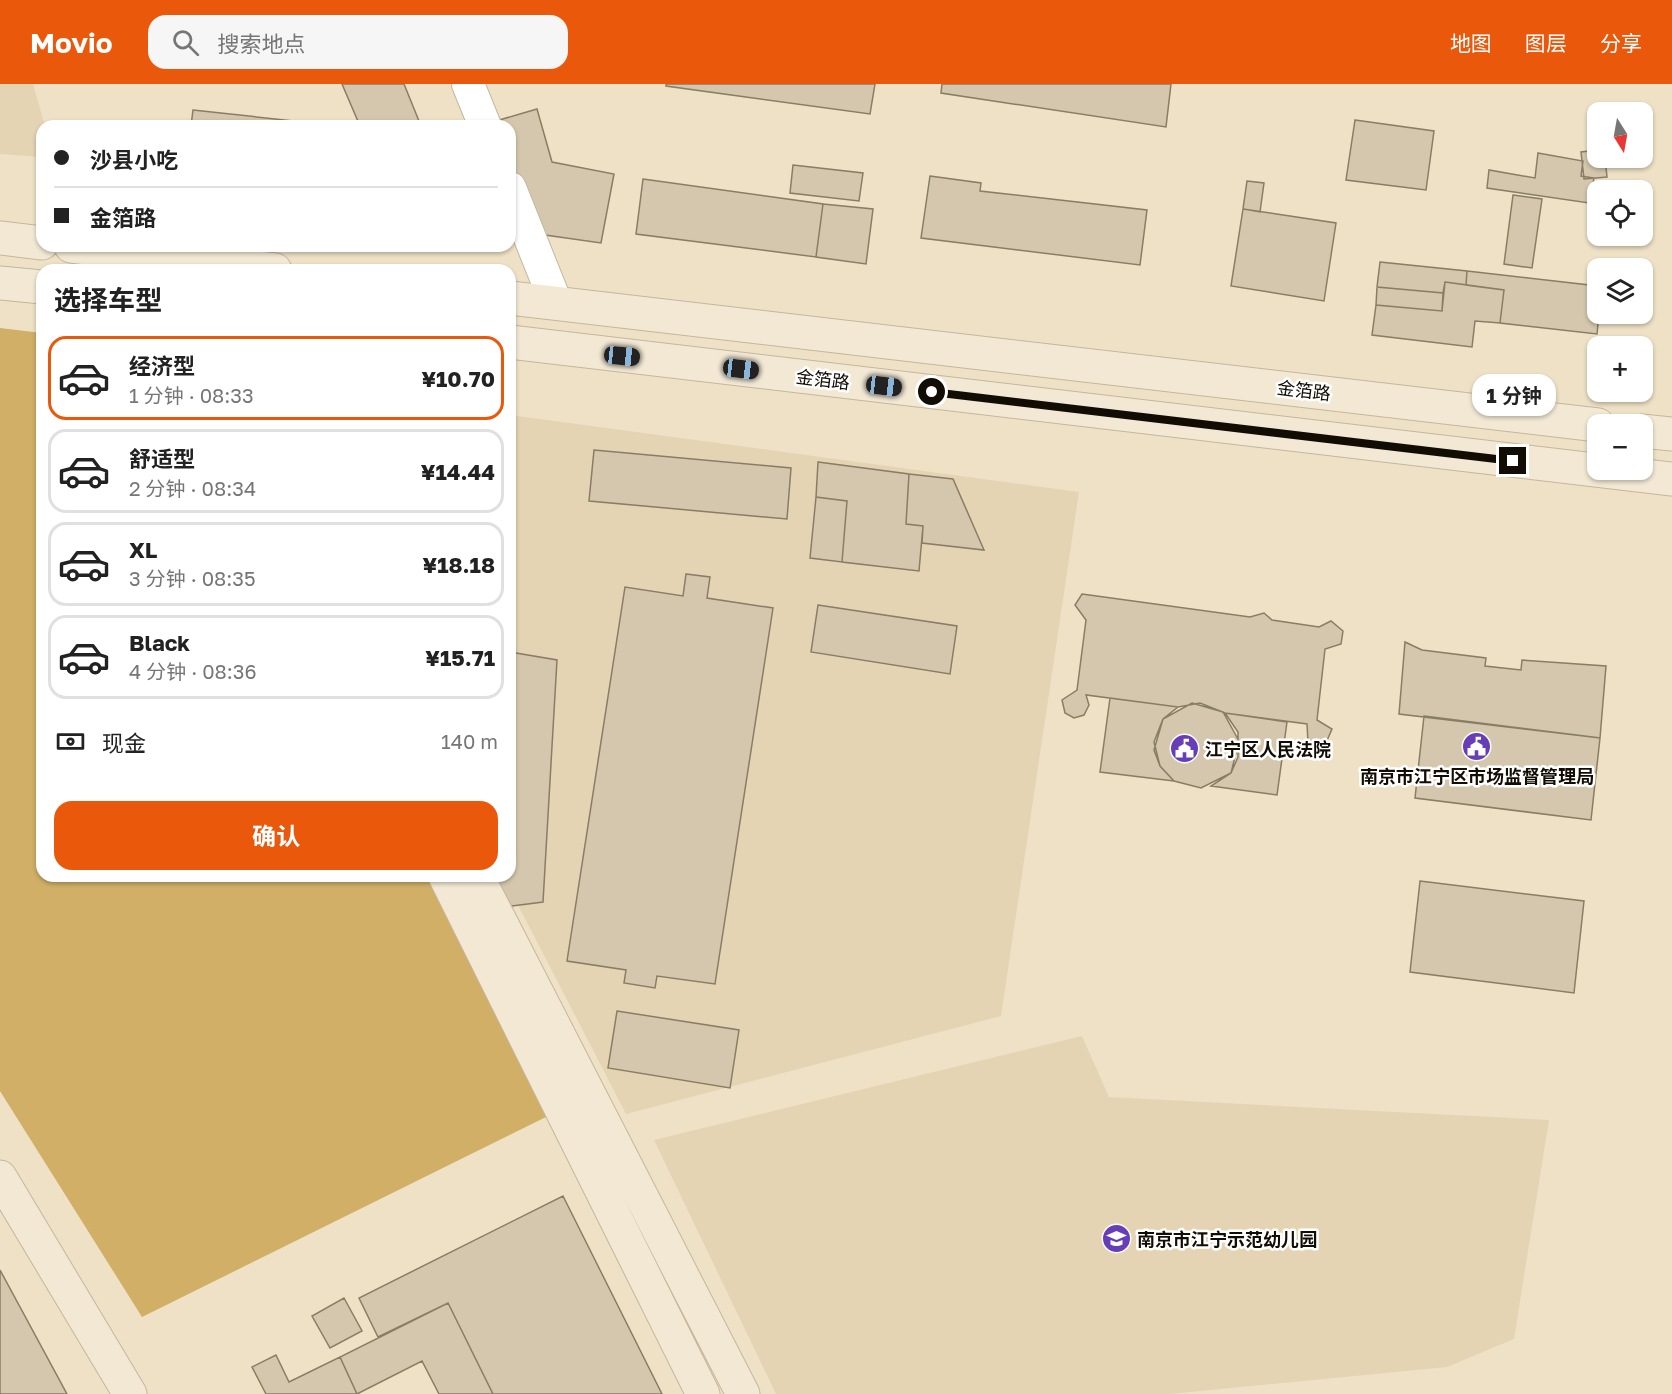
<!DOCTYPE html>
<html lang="zh">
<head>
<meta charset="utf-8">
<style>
	:root { --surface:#fff; --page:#f6f6f6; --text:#222; --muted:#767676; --line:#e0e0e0; --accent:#ea580c }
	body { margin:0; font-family:"Golos Text","Noto Sans SC",sans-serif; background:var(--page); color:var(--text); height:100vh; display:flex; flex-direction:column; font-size:22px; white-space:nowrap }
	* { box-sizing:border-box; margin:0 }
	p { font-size:20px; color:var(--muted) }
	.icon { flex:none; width:33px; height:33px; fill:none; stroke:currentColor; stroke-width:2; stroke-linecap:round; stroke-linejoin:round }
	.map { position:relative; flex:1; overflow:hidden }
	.details { position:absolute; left:36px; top:180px; width:480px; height:618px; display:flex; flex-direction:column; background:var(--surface); border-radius:18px; box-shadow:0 2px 4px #0004 }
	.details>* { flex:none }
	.banner { position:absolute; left:36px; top:36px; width:480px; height:132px; border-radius:18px; box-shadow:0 2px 4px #0004; display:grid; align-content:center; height:132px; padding:0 18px; background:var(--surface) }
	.needle { width:39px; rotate:169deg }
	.buttons { position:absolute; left:1587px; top:18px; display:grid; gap:12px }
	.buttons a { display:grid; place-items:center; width:66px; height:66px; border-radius:12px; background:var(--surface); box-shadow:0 2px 4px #0004; font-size:30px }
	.end { position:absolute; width:27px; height:27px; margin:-14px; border:8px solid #110d05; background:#fff; box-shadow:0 0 0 3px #fff }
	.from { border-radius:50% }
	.bubble { position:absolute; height:42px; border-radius:18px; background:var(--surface); box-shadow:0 2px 4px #0004; font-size:20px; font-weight:700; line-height:42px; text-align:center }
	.car { position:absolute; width:18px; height:36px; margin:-18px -9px; border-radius:8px; box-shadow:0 0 4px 2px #0007; background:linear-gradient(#222 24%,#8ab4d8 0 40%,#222 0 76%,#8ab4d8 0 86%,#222 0) }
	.banner b { display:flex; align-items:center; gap:21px; height:57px; font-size:22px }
	.banner b+b { border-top:2px solid var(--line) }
	.banner i { width:15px; height:15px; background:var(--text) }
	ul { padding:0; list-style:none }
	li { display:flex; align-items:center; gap:18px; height:84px; margin:0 12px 9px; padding:0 6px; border:3px solid var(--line); border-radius:18px }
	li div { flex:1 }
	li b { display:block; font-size:22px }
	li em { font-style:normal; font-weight:700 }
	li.on { border-color:var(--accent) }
	li>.icon { width:54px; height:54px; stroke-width:1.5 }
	h2 { padding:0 18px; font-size:27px; line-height:72px }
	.pay { display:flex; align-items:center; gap:15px; height:66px; padding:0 18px; font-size:22px }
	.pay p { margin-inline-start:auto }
	.button { display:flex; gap:12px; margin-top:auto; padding:12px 18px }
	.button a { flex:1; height:69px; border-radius:18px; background:var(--accent); color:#fff; font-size:24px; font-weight:700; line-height:69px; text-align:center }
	header { display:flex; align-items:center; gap:36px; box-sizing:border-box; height:84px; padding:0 30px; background:var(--accent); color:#fff }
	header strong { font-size:28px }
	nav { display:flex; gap:33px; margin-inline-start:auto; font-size:21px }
	.search { width:420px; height:54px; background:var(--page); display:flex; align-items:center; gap:15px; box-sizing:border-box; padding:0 21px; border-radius:18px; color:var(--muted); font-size:22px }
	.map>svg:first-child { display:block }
	.built { fill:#e5d4b3 }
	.green { fill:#d1af67 }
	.building { fill:#d4c7ad; stroke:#897d65; stroke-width:1.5 }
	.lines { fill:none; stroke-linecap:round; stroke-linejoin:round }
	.street-casing { stroke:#c4b79d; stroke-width:34 }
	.secondary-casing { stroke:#c4b79d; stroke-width:35 }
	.street { stroke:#fff; stroke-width:32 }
	.secondary { stroke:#f2e8d4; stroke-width:33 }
	.route { stroke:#110d05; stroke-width:8 }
	.labels { text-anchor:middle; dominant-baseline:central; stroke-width:5; stroke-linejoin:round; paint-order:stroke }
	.street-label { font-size:18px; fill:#110d05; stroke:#fff }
	.poi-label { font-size:18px; font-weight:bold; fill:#110d05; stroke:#fff; text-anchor:start }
</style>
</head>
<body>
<header>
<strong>Movio</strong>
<div class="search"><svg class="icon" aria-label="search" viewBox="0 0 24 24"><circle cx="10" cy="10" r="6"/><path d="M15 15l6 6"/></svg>搜索地点</div>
<nav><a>地图</a><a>图层</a><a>分享</a></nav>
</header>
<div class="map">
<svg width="1672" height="1310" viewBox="0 0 1672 1310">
	<rect width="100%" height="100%" fill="#eee1c6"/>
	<path class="built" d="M0,0H33L45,42H42V73L0,70Z
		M510,331L1079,408L1001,932L626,1030L503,792H510Z
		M1082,952L1109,1013L1549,1036L1514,1255L1447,1283L1170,1310H776L654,1056Z"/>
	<path class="green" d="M0,244L42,249V792H427L548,1032L142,1233L0,1007Z"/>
	<path class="building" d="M342,0H404L421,42H360Z
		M666,0H875L870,30L666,2Z
		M942,0H1171L1166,43L941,9Z
		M537,25L552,78L614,90L601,159L545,151L510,112V42H490L489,39Z
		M193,26L340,42H191Z
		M1355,36L1434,47L1426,106L1346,96Z
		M1598,66V74H1605L1607,93L1584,95L1581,68Z
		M1538,69L1583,77L1581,92L1594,94L1589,119L1487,104L1489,86L1535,94Z
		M793,81L863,89L859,117L790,109Z
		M930,92L981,99L980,107L1147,126L1140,181L921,154Z
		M643,95L823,120L816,173L636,150Z
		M1247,97L1264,99L1260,128L1243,125Z
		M1513,111L1542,115L1532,184L1504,180Z
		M823,120L873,125L866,180L816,173Z
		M1243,125L1336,139L1324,217L1231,202Z
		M1380,178L1467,187L1466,201L1445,198L1443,209L1377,203Z
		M1467,187L1598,202V230H1599L1597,250L1500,239L1504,206L1466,201Z
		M1445,198L1504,206L1500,239L1475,237L1472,263L1372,251L1376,221L1442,227Z
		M1377,203L1443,209L1442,227L1376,221Z
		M594,366L791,384L787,435L589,417Z
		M818,378L909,390L906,440L923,442L919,487L842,478L847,417L816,413Z
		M909,390L953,395L984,466L922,459L923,442L906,440Z
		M816,413L847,417L842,478L810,474Z
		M686,490L710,493L707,514L773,524L715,900L657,892L655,904L624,899L626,886L567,877L625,503L683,512Z
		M1082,510L1250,533L1264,529L1272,536L1319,543L1331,537L1343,547L1341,560L1325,565L1317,636L1332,645L1325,661L1308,658L1307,640L1225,629L1200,619L1178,623L1086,611L1089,621L1084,631L1074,634L1065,629L1062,616L1077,606L1086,536L1075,521Z
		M818,521L957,542L950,590L811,568Z
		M1405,558L1422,566L1486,574L1485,582L1521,586L1522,576L1606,582L1600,654L1399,630Z
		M510,568L557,576L543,818L504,823L491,792H510Z
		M1110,614L1178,623L1163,635L1154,658L1160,682L1174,697L1100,688Z
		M1192,619L1223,628L1239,657L1231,689L1201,704L1174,697L1160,682L1154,666L1163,635Z
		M1225,629L1287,638L1277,711L1211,702L1231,689L1238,673V648Z
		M1424,632L1600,654L1591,736L1415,714Z
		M1420,797L1584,817L1574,909L1410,888Z
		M617,927L739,946L730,1004L608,984Z
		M563,1112L662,1310H493L448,1219L378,1253L359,1214Z
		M0,1186L67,1310H0Z
		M344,1214L362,1247L330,1264L312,1232Z
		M448,1219L493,1310H439L422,1277L357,1310L340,1273Z
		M276,1271L289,1298L340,1273L357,1310H266L252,1283Z"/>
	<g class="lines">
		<defs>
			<path id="street" d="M468,0L485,42
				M510,104L556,219"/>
			<path id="secondary" d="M0,154L42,159
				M71,162L275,186
				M0,199L42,203
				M510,214L1598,341
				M510,258L1672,395
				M1642,347L1672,350
				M445,792L703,1310
				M477,792L743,1310
				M0,1093L130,1310"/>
		</defs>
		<use href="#street" class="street-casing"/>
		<use href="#secondary" class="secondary-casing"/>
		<use href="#street" class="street"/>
		<use href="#secondary" class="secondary"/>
	</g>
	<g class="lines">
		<path class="route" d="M932,308L1513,377"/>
	</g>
	<defs>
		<symbol id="civic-disc" viewBox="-11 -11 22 22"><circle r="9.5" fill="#673eb6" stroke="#fff"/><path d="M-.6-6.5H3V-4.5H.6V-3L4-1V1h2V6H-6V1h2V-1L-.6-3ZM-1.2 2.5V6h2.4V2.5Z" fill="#fff"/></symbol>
		<symbol id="school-disc" viewBox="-11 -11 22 22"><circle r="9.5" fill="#673eb6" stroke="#fff"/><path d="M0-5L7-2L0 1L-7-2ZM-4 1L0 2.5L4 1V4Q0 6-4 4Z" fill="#fff"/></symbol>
	</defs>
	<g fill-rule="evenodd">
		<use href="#civic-disc" x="1460" y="646" width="33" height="33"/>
		<use href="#civic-disc" x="1168" y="648" width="33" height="33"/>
		<use href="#school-disc" x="1100" y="1138" width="33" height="33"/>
	</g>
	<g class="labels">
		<g class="street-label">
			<text transform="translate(823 295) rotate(7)">金箔路</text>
			<text transform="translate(1304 306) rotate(7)">金箔路</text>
		</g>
		<g class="poi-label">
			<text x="1205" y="665">江宁区人民法院</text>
			<text x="1477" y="692" text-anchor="middle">南京市江宁区市场监督管理局</text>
			<text x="1137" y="1155">南京市江宁示范幼儿园</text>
		</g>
	</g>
</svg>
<div class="buttons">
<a><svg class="needle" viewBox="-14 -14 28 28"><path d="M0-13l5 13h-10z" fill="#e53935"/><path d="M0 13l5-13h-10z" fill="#767676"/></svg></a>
<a><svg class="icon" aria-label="locate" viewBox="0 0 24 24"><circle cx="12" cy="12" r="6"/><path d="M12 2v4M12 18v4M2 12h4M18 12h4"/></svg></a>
<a><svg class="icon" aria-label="layers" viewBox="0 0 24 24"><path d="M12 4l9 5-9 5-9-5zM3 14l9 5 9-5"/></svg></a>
<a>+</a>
<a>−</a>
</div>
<i class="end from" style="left:932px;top:308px"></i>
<i class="end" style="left:1513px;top:377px"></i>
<div class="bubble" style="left:1472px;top:290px;width:84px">1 分钟</div>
<i class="car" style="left:622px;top:272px;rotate:96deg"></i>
<i class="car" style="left:741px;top:285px;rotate:97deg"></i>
<i class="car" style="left:884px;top:302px;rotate:97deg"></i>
<div class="banner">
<b><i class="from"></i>沙县小吃</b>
<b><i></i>金箔路</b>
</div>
<section class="details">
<h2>选择车型</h2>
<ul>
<li class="on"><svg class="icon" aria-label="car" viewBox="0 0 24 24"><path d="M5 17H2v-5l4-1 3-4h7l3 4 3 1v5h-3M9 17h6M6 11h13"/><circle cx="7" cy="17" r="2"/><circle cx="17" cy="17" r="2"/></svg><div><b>经济型</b><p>1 分钟 · 08:33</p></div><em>¥10.70</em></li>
<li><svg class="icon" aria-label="car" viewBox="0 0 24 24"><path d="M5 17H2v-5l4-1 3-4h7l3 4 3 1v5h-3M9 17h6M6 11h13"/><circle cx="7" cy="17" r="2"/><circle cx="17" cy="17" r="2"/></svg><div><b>舒适型</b><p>2 分钟 · 08:34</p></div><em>¥14.44</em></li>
<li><svg class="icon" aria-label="car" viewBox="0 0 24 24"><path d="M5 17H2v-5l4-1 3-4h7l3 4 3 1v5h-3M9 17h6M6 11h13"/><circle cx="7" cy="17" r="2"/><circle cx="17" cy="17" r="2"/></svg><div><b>XL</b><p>3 分钟 · 08:35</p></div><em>¥18.18</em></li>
<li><svg class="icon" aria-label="car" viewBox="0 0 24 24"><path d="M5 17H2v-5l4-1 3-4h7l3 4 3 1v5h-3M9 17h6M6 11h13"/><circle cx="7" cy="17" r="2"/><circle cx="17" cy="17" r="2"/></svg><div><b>Black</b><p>4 分钟 · 08:36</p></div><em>¥15.71</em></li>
</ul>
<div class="pay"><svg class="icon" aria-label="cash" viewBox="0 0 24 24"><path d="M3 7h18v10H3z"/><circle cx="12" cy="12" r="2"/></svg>现金<p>140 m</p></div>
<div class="button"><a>确认</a></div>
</section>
</div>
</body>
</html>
